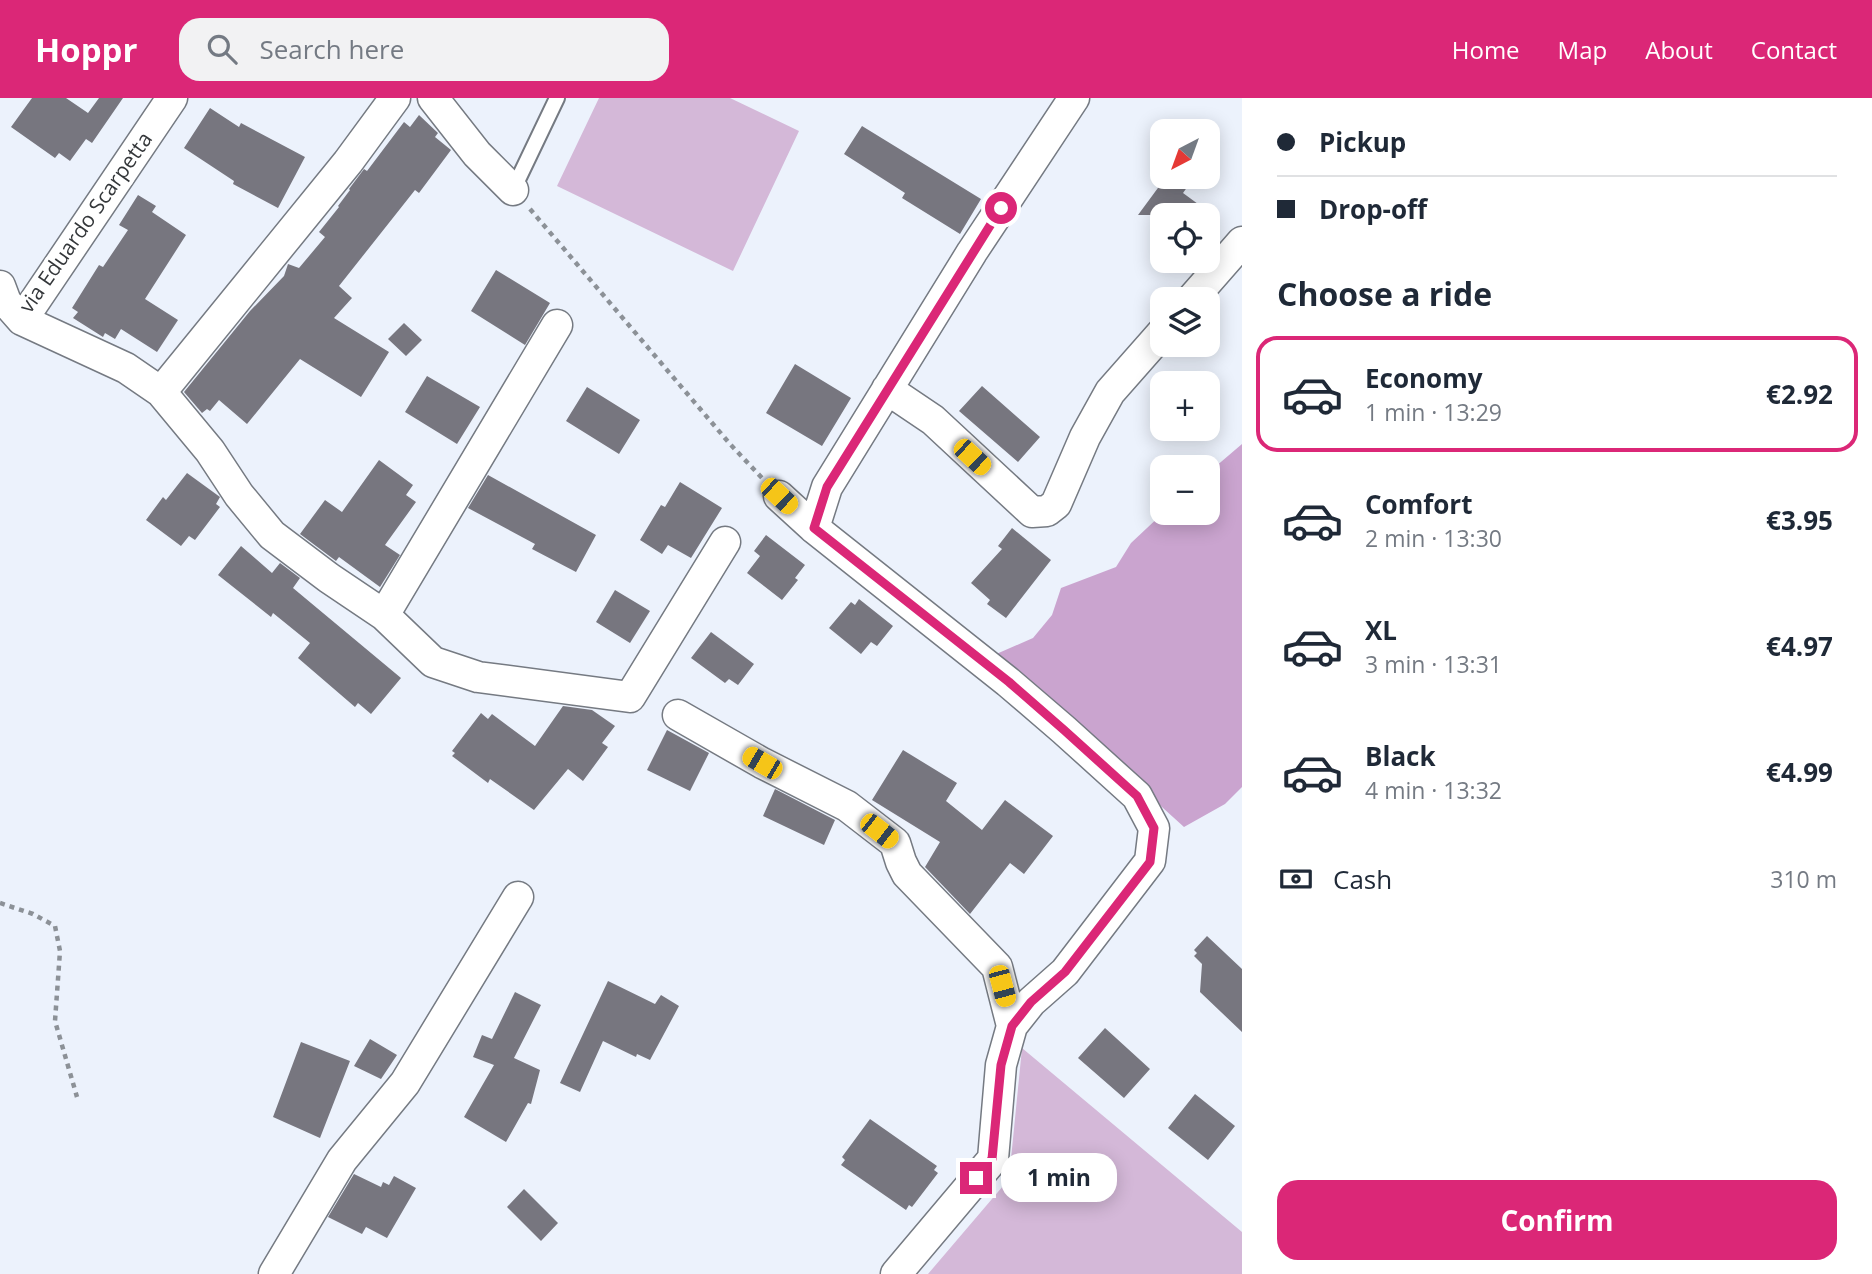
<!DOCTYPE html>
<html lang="en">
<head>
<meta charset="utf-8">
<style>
	:root { --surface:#fff; --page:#f2f2f3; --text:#1f2937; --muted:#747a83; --line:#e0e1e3; --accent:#db2777 }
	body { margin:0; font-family:"Open Sans",sans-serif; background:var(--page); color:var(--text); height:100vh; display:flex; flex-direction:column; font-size:26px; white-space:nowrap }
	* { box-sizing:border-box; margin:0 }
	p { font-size:23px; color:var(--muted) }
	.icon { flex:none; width:38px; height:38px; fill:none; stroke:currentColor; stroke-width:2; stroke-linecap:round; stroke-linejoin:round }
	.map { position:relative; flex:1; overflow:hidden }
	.side { display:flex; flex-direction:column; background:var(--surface); width:630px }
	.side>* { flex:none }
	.banner { display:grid; align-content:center; height:154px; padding:0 35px; background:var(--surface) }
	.needle { width:46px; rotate:221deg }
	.fabs { position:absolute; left:1150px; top:21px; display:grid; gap:14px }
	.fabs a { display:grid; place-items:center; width:70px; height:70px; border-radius:14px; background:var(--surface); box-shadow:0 4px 18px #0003; font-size:35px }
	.end { position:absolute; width:32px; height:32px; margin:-16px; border:9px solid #db2777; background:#fff; box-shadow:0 0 0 4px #fff }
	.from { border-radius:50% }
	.bubble { position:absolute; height:49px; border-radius:21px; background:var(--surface); box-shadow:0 4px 18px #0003; font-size:23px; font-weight:700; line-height:49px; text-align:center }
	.car { position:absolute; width:21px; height:42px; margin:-21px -10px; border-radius:9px; box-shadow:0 0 5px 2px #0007; background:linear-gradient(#f5c518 24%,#345 0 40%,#f5c518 0 76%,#345 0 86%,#f5c518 0) }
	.banner b { display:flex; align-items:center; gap:24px; height:66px; font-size:26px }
	.banner b+b { border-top:2px solid var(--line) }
	.banner i { width:18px; height:18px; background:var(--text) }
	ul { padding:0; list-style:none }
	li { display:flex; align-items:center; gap:21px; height:116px; margin:0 14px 10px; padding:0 21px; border:4px solid transparent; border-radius:21px }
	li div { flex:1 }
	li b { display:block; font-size:26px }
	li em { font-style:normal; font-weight:700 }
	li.active { border-color:var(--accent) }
	li>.icon { width:63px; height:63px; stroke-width:1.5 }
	h2 { padding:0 35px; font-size:32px; line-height:84px }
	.pay { display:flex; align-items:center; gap:18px; height:77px; padding:0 35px; font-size:26px }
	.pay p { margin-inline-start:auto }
	.primary-button { display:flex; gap:14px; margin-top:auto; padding:14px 35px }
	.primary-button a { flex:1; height:80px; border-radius:21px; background:var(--accent); color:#fff; font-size:28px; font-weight:700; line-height:80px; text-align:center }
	header { display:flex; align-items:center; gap:42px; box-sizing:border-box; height:98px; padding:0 35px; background:var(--accent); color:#fff }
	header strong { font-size:33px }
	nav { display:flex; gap:38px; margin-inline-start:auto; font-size:24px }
	.search { width:490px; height:63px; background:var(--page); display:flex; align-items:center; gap:18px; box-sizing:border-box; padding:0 24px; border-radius:21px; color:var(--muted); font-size:26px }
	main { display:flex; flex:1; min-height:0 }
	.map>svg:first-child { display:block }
	.green { fill:#d4b8d8 }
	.forest { fill:#caa4cf }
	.building { fill:#77767f }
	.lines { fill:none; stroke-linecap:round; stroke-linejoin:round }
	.service-casing { stroke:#757a82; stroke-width:18 }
	.minor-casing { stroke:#757a82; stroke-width:33 }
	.path { stroke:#8c9197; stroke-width:4.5; stroke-dasharray:5 5; stroke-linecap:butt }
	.service { stroke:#fff; stroke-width:14 }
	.minor { stroke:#fff; stroke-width:30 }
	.route { stroke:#db2777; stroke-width:9 }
	.labels { text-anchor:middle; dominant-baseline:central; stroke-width:7; stroke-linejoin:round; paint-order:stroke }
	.street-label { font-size:21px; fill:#34373a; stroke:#fff }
</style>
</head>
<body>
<header>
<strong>Hoppr</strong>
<div class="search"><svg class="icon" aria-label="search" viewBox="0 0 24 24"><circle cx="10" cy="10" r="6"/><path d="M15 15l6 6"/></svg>Search here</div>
<nav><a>Home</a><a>Map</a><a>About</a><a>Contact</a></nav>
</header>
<main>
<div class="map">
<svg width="1242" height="1176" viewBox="0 0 1242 1176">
	<rect width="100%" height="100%" fill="#ecf2fc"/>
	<path class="green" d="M599,0H730L799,33L733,173L557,88Z
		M1022,950L1242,1134V1176H928L1009,1081Z"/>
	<path class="forest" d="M1242,346V689L1225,706L1184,729L994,557L1033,540L1052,517L1061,490L1116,469L1131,445L1163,415H1208V375Z"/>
	<path class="building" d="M32,0H66L88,15L99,0H123L92,45L86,41L70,63L59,55L55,60L11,29Z
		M210,10L239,29L241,25L305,59L278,110L233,86L234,83L184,50Z
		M419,17L438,35L435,39L451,52L419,95L415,92L339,188L352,200L334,220L389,254L361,299L300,261L247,326L219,302L210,313L207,311L202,315L184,294L250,213L284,178L288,166L299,170L325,139L319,134L339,109L338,108L350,92L349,91L364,71L367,73L404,24L410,29Z
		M862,28L981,101L960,136L902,100L905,95L844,56Z
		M1166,79H1175L1188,88L1183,95L1213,117H1138Z
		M138,97L156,108L152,114L186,137L145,201L178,222L157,254L121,231L115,241L105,235L103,239L73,220L78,214L72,210L99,167L103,169L128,132L119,127Z
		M496,172L550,205L525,247L471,213Z
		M404,225L422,242L406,258L388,241Z
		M795,266L851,300L822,348L766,315Z
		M427,278L480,309L457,346L405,314Z
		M982,288L1040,339L1018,364L959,313Z
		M587,289L640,322L619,356L566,323Z
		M379,362L413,387L406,397L416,404L385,447L400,457L380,489L339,459L336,463L300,436L325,402L342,414Z
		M187,375L220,399L216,406L220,409L195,442L189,438L181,448L146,422L163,399L166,402Z
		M488,377L596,437L576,474L532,451L535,446L468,410Z
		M680,384L722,410L691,460L668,447L662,456L640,442L661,407L665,409Z
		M1012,430L1051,462L1006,520L987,506L990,502L971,485L1002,451L998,448Z
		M766,437L805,467L795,480L798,482L782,502L747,475L760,458L754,453Z
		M241,448L272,475L280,465L300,480L293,490L401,580L371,616L358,605L355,609L298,560L310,545L273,515L271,519L218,477Z
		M615,492L650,513L630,545L596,524Z
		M859,501L893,528L877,548L871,544L861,556L829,530L851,504L855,507Z
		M711,534L754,566L738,587L729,581L725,585L691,560Z
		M563,608L592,612L615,628L602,645L608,649L583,683L568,671L534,712L490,681L488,685L452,658L455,655L452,653L481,615L488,621L492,616L535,648Z
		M667,632L709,655L690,693L647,672Z
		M903,652L957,685L946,703L982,732L1005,702L1053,738L1024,776L1010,765L970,816L925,769L940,744L872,702Z
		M775,691L835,722L824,747L763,718Z
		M1207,838L1242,871V934L1200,894L1202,866L1194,858L1197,855L1194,852Z
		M608,883L655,906L661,897L679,908L650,962L637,956L636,959L603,943L580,994L560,985Z
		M515,894L541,907L514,960L540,972L531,1006L528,1005L506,1044L464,1019L494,967L473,959L482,937L492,941Z
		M1105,930L1150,971L1124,1000L1078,960Z
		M370,941L397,957L381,981L354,968Z
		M301,944L350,963L320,1040L273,1019Z
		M1195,996L1235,1028L1208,1062L1168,1030Z
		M870,1021L937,1068L934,1072L938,1075L912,1109L909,1107L906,1112L841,1067L845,1062L842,1059Z
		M354,1076L381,1089L383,1084L389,1087L394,1078L416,1090L387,1140L366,1129L362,1136L328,1119Z
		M524,1091L558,1125L541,1143L507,1109Z"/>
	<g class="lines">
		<defs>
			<path id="service" d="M513,92L557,0"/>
			<path id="minor" d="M433,0L477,56L513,92
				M0,188L6,204L22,222L172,0
				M1192,201L1242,144
				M22,222L126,270L161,294L210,353L239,397L272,437L329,480L384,517L433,564L478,579L630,599L725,444
				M887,291L933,322L1032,414L1047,413L1056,406L1085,339L1110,294L1162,235
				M161,294L348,64L395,0
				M779,398L814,430L1008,584L1064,632L1137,698L1154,730L1150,763L1065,874L1031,904L1012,928L1001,967L993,1061L896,1176
				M814,430L827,389L972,154L1074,0
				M384,517L557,227
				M678,617L762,665L847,708L895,745L901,764L907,776L997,869L1012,928
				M274,1176L342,1062L405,985L518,799"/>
		</defs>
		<use href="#service" class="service-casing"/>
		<use href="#minor" class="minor-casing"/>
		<path class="path" d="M530,111L730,346L762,380
			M0,805L33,816L55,828L60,853L55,923L77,999"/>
		<use href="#service" class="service"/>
		<use href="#minor" class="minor"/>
	</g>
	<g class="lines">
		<path class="route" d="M976,1080L992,1061L1001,967L1012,928L1031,904L1065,874L1150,764L1154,730L1137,698L1064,632L1009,584L814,430L827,389L1001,110"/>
	</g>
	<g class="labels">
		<g class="street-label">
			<text transform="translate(85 124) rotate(-55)">via Eduardo Scarpetta</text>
		</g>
	</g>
</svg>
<div class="fabs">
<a><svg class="needle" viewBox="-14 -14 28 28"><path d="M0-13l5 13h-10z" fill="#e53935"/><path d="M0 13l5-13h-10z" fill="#747a83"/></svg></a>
<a><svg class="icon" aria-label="locate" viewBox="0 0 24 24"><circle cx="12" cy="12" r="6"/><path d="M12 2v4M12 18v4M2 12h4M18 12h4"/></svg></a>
<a><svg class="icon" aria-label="layers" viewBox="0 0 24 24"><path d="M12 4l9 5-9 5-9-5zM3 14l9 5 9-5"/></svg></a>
<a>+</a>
<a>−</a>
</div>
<i class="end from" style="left:1001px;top:110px"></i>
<i class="end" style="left:976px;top:1080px"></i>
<div class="bubble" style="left:1001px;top:1055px;width:116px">1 min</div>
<i class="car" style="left:972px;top:359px;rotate:133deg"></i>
<i class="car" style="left:779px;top:398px;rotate:133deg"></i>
<i class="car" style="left:762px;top:665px;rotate:300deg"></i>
<i class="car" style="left:879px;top:733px;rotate:128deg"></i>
<i class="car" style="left:1002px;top:888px;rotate:165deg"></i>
</div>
<section class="side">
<div class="banner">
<b><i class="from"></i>Pickup</b>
<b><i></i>Drop-off</b>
</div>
<h2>Choose a ride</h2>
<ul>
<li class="active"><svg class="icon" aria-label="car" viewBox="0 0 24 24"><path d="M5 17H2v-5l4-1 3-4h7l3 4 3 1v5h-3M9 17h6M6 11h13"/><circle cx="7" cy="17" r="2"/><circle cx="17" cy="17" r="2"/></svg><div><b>Economy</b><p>1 min · 13:29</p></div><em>€2.92</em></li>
<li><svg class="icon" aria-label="car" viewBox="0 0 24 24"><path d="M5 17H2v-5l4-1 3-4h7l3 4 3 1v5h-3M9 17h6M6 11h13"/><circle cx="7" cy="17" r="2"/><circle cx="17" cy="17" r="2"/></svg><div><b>Comfort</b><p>2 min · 13:30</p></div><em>€3.95</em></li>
<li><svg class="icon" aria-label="car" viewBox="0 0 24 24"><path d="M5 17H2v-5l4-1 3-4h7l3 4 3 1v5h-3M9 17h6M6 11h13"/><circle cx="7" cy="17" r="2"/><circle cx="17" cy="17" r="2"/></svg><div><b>XL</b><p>3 min · 13:31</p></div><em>€4.97</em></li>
<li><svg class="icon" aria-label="car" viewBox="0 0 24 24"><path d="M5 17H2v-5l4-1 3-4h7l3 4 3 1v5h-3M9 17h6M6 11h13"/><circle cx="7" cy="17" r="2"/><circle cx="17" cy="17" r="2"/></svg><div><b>Black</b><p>4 min · 13:32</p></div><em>€4.99</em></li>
</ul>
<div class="pay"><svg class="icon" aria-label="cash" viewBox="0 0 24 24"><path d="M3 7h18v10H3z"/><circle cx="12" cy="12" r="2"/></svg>Cash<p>310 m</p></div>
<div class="primary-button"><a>Confirm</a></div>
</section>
</main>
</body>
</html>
